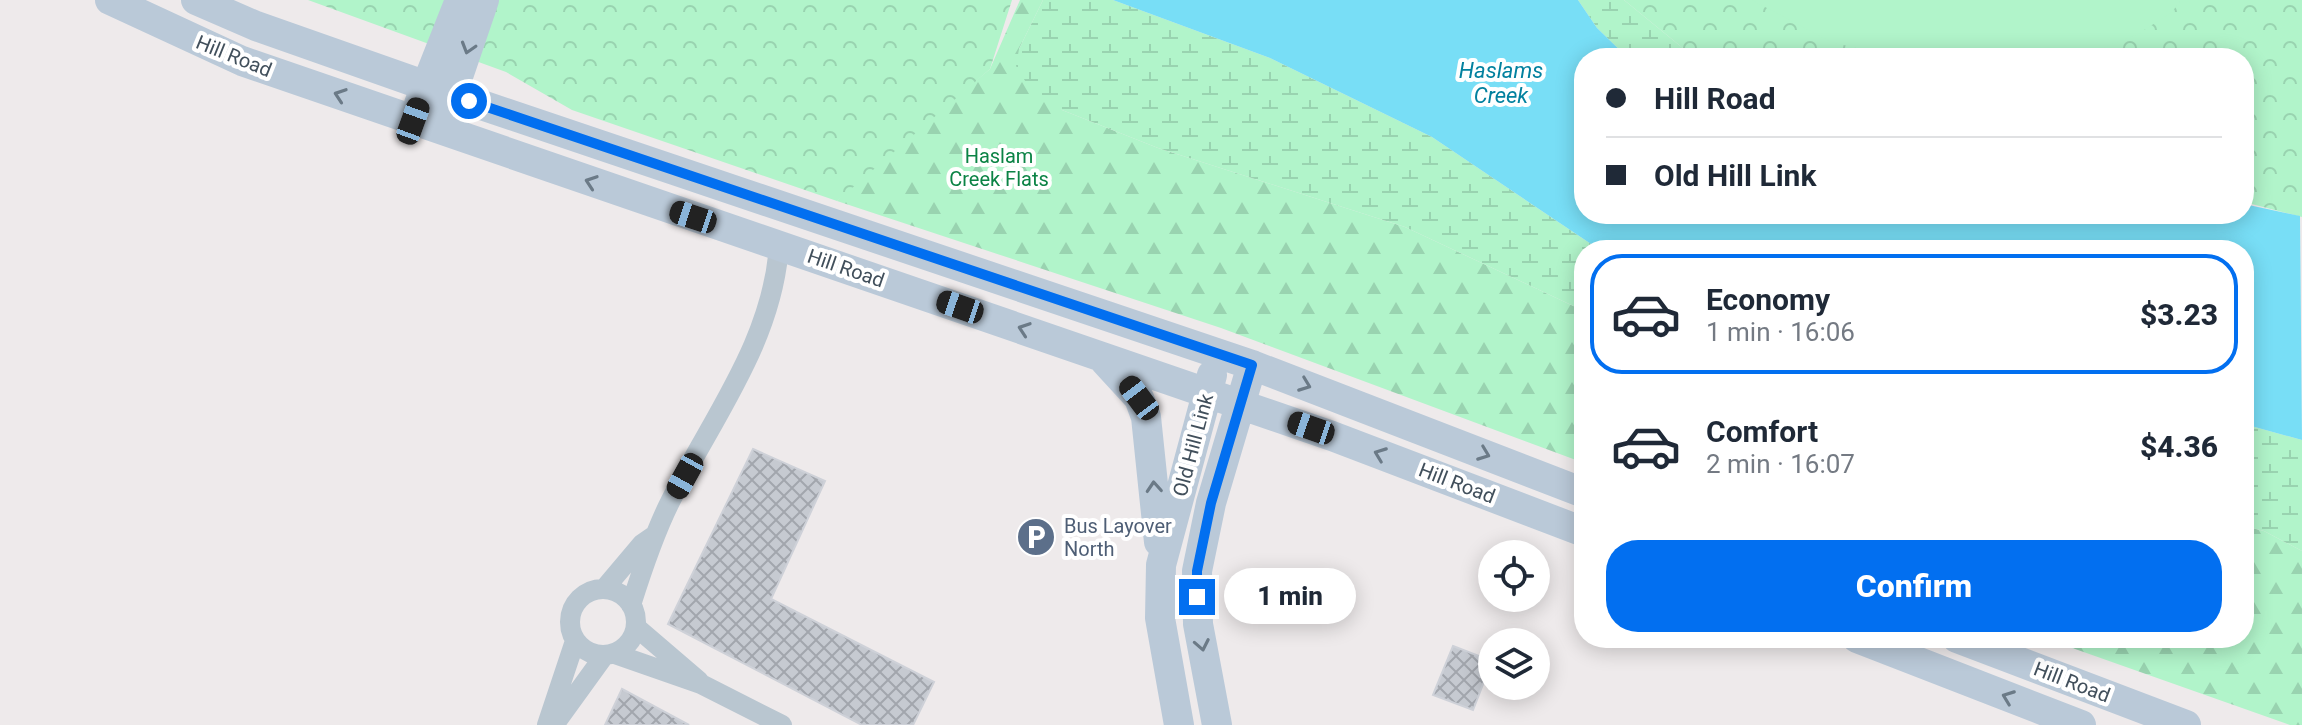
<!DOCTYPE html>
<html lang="en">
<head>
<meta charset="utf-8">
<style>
	:root { --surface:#fff; --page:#f6f6f7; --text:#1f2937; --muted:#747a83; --line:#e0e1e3; --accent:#026ff0 }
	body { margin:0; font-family:Roboto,sans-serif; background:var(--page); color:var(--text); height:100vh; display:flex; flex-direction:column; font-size:30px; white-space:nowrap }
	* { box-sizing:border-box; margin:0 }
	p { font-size:26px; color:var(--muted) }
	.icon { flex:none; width:44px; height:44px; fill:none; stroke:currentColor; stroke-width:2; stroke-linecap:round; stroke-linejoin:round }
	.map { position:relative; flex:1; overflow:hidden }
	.drawer { position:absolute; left:1574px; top:240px; width:680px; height:408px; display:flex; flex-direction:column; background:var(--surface); border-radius:32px; box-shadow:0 4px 20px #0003 }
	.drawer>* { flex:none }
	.top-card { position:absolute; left:1574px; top:48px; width:680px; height:176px; border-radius:32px; box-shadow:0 4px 20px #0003; display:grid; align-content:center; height:176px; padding:0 32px; background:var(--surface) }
	.fabs { position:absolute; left:1478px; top:540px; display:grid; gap:16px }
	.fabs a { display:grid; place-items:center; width:72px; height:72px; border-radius:50%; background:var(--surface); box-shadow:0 4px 20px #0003; font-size:40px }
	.end { position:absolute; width:36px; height:36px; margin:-18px; border:10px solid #026ff0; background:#fff; box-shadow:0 0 0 4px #fff }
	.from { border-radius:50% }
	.bubble { position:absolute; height:56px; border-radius:28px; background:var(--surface); box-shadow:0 4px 20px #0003; font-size:26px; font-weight:800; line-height:56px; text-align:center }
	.car { position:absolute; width:24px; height:48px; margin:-24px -12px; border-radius:10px; box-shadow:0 0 6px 2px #0007; background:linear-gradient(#222 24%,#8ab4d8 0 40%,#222 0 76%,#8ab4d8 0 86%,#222 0) }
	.top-card b { display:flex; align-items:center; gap:28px; height:76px; font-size:30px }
	.top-card b+b { border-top:2px solid var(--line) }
	.top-card i { width:20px; height:20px; background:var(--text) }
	ul { padding:14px 0 0; list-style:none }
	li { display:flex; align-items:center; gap:24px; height:120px; margin:0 16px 12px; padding:0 16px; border:4px solid transparent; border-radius:32px }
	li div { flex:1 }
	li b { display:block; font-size:30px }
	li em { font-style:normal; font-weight:800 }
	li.current { border-color:var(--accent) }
	li>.icon { width:72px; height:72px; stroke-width:1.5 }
	.cta { display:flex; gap:16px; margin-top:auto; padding:16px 32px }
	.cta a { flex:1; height:92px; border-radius:32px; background:var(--accent); color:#fff; font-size:32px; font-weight:800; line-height:92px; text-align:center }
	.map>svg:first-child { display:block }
	.forest { fill:url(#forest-firs) }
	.wetland { fill:url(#wetland-marsh) }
	.park { fill:url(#park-crowns) }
	.pitch { fill:#b1f4ca }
	.water { fill:#78def6 }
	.building { fill:url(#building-cross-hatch); stroke:#ced1d8; stroke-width:2 }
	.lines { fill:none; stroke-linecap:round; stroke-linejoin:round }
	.street { stroke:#b9c6d0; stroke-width:20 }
	.secondary { stroke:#bac9d8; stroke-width:30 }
	.oneway { stroke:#6b7a87 }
	.route { stroke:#026ff0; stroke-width:10 }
	.labels { text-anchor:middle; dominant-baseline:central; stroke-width:8; stroke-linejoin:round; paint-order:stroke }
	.street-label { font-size:20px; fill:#414f5b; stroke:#fff }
	.park-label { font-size:20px; fill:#0b8345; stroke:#fff }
	.service-label { font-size:20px; fill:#4e5e75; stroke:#fff; text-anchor:start }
	.water-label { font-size:22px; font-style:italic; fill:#02819f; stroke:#fff }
</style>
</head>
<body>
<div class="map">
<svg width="2302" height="725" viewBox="0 0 2302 725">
	<defs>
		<pattern id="forest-firs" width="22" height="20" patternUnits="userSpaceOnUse" patternTransform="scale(2)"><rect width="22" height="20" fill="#b1f4ca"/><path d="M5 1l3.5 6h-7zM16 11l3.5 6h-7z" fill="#99d3b0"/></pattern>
		<pattern id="wetland-marsh" width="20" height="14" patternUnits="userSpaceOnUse" patternTransform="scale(2)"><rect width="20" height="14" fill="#b1f4ca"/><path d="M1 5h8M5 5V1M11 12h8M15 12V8" fill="none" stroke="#99d3b0"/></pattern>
		<pattern id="park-crowns" width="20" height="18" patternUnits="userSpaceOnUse" patternTransform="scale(2)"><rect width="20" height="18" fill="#b1f4ca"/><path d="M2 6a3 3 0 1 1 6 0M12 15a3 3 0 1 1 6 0" fill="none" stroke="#99d3b0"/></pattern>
		<pattern id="building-cross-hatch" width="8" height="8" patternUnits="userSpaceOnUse" patternTransform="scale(2)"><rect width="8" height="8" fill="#c6cad1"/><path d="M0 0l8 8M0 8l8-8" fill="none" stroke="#a2a6ad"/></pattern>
	</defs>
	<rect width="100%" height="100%" fill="#eeeaeb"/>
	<path class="forest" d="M1020,0H1043L1019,49L1062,110L1158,148L1405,227L1584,311V463L1221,328L837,201L857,179L990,69Z
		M2244,526L2264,531L2302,551V725H2290L2044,638H2244Z"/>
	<path class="wetland" d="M1043,0H1113L1270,58L1432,137L1600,250H1584V311L1405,227L1158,148L1062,110L1030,89L1016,66L1019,49Z
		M1578,0H1624L1695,58H1628L1597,28Z
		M2244,424L2302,440V551L2264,531L2244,526Z"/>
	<path class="park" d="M308,0H1012L990,69L837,201L572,110L506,72Z
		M1624,0H2302V217L2244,202V58H1695Z"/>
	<path class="pitch" d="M1752,0H2181L2172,12L2138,34L2077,58H1897L1831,42Z"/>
	<path class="water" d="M1113,0H1578L1597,28L1628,58H1584V214H2244V204L2300,216L2302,440L2244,424V250H1600L1432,137L1270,58Z"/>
	<path class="building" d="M753,449L825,481L771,599L934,682L913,725H862L668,624Z
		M1453,646L1492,661L1473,710L1433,695Z
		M622,689L689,725H605Z"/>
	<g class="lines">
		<path class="street" d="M570 622a33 33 0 1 1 66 0a33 33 0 1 1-66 0Z
			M604,589L642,544L655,535
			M631,605C642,570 654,534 670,502C712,418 773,341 779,245
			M636,627L699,681
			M615,654L701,684L782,725
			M547,725L575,641
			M554,725L604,656"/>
		<path class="secondary" d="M110,0L242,61L1332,436L1584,532
			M196,0L256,26L452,95L1252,365L1584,493
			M419,104L460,0
			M446,112L484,0
			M1105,361L1139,398L1146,417L1159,542
			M1857,638L2081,725
			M1957,638L2186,725
			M1179,725L1160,618L1161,565L1212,375
			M1217,725L1198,624L1197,571L1211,503L1252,365"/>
	</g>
	<defs><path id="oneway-chevron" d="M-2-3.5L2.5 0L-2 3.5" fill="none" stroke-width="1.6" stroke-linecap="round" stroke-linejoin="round" transform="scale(2)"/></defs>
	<g class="oneway">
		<use href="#oneway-chevron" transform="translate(468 48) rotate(107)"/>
		<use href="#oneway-chevron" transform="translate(340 95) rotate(-161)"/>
		<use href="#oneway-chevron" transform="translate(591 182) rotate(-161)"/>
		<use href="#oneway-chevron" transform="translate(1024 329) rotate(-161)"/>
		<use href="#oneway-chevron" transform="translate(1305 385) rotate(21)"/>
		<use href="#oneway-chevron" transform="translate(1380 454) rotate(-159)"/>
		<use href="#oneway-chevron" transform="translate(1484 454) rotate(21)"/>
		<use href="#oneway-chevron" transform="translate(1154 487) rotate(-94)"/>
		<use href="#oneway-chevron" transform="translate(1202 645) rotate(79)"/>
		<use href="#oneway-chevron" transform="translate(2008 697) rotate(-159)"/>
	</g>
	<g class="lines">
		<path class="route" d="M469,101L1252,365L1211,503L1197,571V597"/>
	</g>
	<defs>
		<symbol id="parking-disc" viewBox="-11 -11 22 22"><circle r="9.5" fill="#5c6f8a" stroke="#fff"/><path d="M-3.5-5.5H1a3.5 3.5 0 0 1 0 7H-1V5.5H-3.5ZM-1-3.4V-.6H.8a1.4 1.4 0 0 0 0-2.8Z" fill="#fff"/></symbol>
	</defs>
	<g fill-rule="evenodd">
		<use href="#parking-disc" x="1014" y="515" width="44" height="44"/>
	</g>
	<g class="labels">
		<g class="street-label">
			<text transform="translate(234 56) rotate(22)">Hill Road</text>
			<text transform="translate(846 268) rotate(19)">Hill Road</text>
			<text transform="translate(1193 445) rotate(-75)">Old Hill Link</text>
			<text transform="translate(1457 483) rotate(21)">Hill Road</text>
			<text transform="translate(2072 682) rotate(21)">Hill Road</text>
		</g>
		<g class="park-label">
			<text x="999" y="156">Haslam<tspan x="999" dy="23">Creek Flats</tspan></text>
		</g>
		<g class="service-label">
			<text x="1064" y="526">Bus Layover<tspan x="1064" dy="23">North</tspan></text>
		</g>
		<g class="water-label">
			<text x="1501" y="70">Haslams<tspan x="1501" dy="25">Creek</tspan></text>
		</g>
	</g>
</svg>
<div class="fabs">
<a><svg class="icon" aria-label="locate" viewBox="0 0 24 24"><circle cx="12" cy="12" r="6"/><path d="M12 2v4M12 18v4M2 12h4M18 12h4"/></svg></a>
<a><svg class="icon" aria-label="layers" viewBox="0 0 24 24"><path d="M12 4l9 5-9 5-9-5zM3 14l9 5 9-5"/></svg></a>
</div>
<i class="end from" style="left:469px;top:101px"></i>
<i class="end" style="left:1197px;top:597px"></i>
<div class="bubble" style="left:1224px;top:568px;width:132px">1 min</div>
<i class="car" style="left:413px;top:121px;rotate:20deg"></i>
<i class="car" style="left:693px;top:217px;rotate:288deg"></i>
<i class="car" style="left:960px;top:307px;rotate:289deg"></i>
<i class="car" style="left:1139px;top:398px;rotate:323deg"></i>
<i class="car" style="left:1311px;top:428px;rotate:289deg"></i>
<i class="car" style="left:685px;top:476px;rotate:209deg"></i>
<div class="top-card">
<b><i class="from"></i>Hill Road</b>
<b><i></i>Old Hill Link</b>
</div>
<section class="drawer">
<ul>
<li class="current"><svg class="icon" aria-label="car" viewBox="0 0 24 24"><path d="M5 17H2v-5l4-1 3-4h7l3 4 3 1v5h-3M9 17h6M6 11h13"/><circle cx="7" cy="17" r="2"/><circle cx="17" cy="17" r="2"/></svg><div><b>Economy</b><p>1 min · 16:06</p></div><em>$3.23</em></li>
<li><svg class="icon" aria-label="car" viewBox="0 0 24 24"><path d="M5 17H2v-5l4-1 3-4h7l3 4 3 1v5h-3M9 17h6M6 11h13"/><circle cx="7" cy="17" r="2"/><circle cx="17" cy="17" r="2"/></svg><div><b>Comfort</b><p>2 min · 16:07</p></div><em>$4.36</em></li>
</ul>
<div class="cta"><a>Confirm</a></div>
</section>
</div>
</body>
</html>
